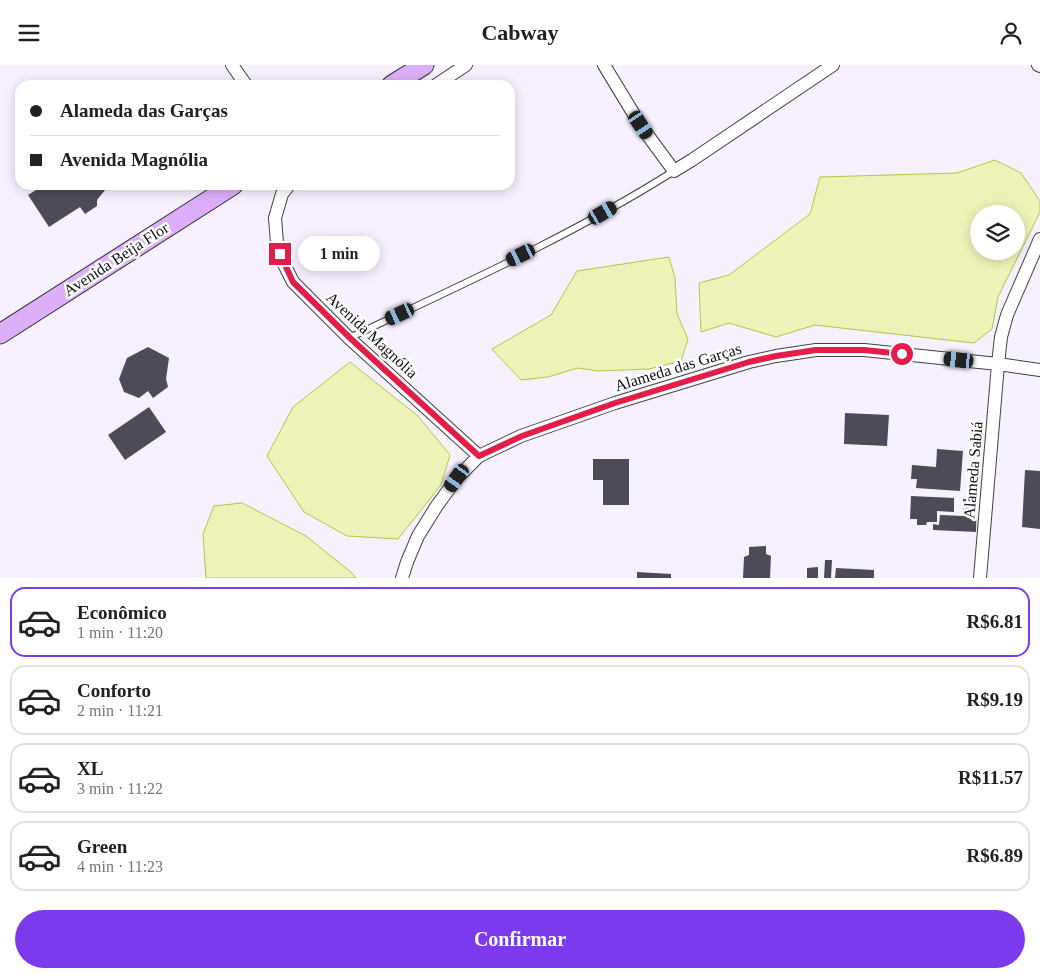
<!DOCTYPE html>
<html lang="pt">
<head>
<meta charset="utf-8">
<style>
	:root { --surface:#fff; --page:#f2f2f2; --text:#202124; --muted:#757577; --line:#e0e0e0; --accent:#7c3aed }
	body { margin:0; font-family:"Times New Roman",serif; background:var(--page); color:var(--text); height:100vh; display:flex; flex-direction:column; font-size:19px; white-space:nowrap }
	* { box-sizing:border-box; margin:0 }
	p { font-size:16px; color:var(--muted) }
	.icon { flex:none; width:28px; height:28px; fill:none; stroke:currentColor; stroke-width:2; stroke-linecap:round; stroke-linejoin:round }
	.map { position:relative; height:513px; overflow:hidden }
	.details { display:flex; flex-direction:column; background:var(--surface); flex:1 }
	.details>* { flex:none }
	.hud { position:absolute; left:15px; top:15px; width:500px; height:110px; border-radius:15px; box-shadow:0 2px 12px #0003; display:grid; align-content:center; height:110px; padding:0 15px; background:var(--surface) }
	.fabs { position:absolute; left:970px; top:140px; display:grid; gap:10px }
	.fabs a { display:grid; place-items:center; width:55px; height:55px; border-radius:50%; background:var(--surface); box-shadow:0 2px 12px #0003; font-size:25px }
	.end { position:absolute; width:22px; height:22px; margin:-11px; border:6px solid #e11d48; background:#fff; box-shadow:0 0 0 2px #fff }
	.from { border-radius:50% }
	.bubble { position:absolute; height:35px; border-radius:18px; background:var(--surface); box-shadow:0 2px 12px #0003; font-size:16px; font-weight:700; line-height:35px; text-align:center }
	.car { position:absolute; width:15px; height:30px; margin:-15px -8px; border-radius:6px; box-shadow:0 0 4px 1px #0007; background:linear-gradient(#222 24%,#8ab4d8 0 40%,#222 0 76%,#8ab4d8 0 86%,#222 0) }
	.hud b { display:flex; align-items:center; gap:18px; height:48px; font-size:19px }
	.hud b+b { border-top:1px solid var(--line) }
	.hud i { width:12px; height:12px; background:var(--text) }
	ul { padding:9px 0 0; list-style:none }
	li { display:flex; align-items:center; gap:15px; height:70px; margin:0 10px 8px; padding:0 5px; border:2px solid var(--line); border-radius:15px }
	li div { flex:1 }
	li b { display:block; font-size:19px }
	li em { font-style:normal; font-weight:700 }
	li.active { border-color:var(--accent) }
	li>.icon { width:45px; height:45px; stroke-width:1.5 }
	.action { display:flex; gap:10px; margin-top:auto; padding:10px 15px }
	.action a { flex:1; height:58px; border-radius:30px; background:var(--accent); color:#fff; font-size:20px; font-weight:700; line-height:58px; text-align:center }
	header { display:flex; justify-content:space-between; align-items:center; height:65px; padding:0 15px; background:var(--surface); font-size:22px; font-weight:700 }
	.map>svg:first-child { display:block }
	.water { fill:#edf3b8; stroke:#b6c543; fill-rule:evenodd }
	.building { fill:#4c4b56 }
	.lines { fill:none; stroke-linecap:round; stroke-linejoin:round }
	.lane-casing { stroke:#414141; stroke-width:8 }
	.street-casing { stroke:#414141; stroke-width:14 }
	.secondary-casing { stroke:#303030; stroke-width:21 }
	.lane { stroke:#fff; stroke-width:6 }
	.street { stroke:#fff; stroke-width:12 }
	.secondary { stroke:#ddaffa; stroke-width:19 }
	.route { stroke:#e11d48; stroke-width:6 }
	.labels { text-anchor:middle; dominant-baseline:central; stroke-width:5; stroke-linejoin:round; paint-order:stroke }
	.street-label { font-size:16px; fill:#0e0e0e; stroke:#fff }
</style>
</head>
<body>
<header><svg class="icon" aria-label="menu" viewBox="0 0 24 24"><path d="M4 6h16M4 12h16M4 18h16"/></svg>Cabway<svg class="icon" aria-label="person" viewBox="0 0 24 24"><circle cx="12" cy="8" r="4"/><path d="M4 21q1-7 8-7t8 7"/></svg></header>
<div class="map">
<svg width="1040" height="513" viewBox="0 0 1040 513">
	<rect width="100%" height="100%" fill="#f7f0fe"/>
	<path class="water" d="M995,95L1021,108L1040,136V147L998,232L992,264L974,278L815,260L776,272L729,258L701,267L699,218L729,210L810,149L820,112L957,108ZM979,149H1016V186H979Z
		M669,192L675,213L677,249L688,274L681,296L649,304L598,306L578,303L548,312L521,315L492,284L551,250L577,206Z
		M350,297L418,351L450,390L441,420L398,474L347,471L304,447L267,391L293,342Z
		M242,438L306,471L352,508L356,513H206L203,469L214,441Z"/>
	<path class="building" d="M44,120H102L105,125L97,135V141L85,149L80,142L49,162L28,130Z
		M148,282L169,293L166,314L168,322L153,333L148,326L139,333L124,327L119,314L127,293Z
		M149,342L166,367L125,395L108,370Z
		M845,348L889,350L887,381L844,379Z
		M937,384L963,386L960,426L916,423L917,414H911L912,400L936,402Z
		M593,394H629V440H603V415H593Z
		M1025,405L1040,406V464L1022,462Z
		M911,431L954,433V447L937,446V457H927L926,460H917V454H910Z
		M963,434L977,435L976,467L933,465V459L939,460L940,450L963,451Z
		M766,481V489L771,491L770,513H743L744,492L749,490V482Z
		M825,495H832L831,513H824Z
		M818,502V513H807V503Z
		M836,503L874,505V513H835Z
		M637,507L671,509V513H637Z"/>
	<g class="lines">
		<defs>
			<path id="lane" d="M349,273C459,221 571,171 674,106"/>
			<path id="street" d="M232,0L246,20
				M604,0L641,61L674,106L692,95L833,0
				M1038,0L1040,1
				M436,20L466,0
				M289,120L282,129L275,153L277,178L284,199L293,217L349,273L479,391
				M402,513L407,497L418,471L436,442L457,413L479,391L521,371L615,338L749,297L776,291L816,285H864L998,299L1040,305
				M980,513L998,299L1001,272L1007,250L1040,174"/>
			<path id="secondary" d="M392,20L424,0
				M0,269L233,120"/>
		</defs>
		<use href="#lane" class="lane-casing"/>
		<use href="#street" class="street-casing"/>
		<use href="#secondary" class="secondary-casing"/>
		<use href="#lane" class="lane"/>
		<use href="#street" class="street"/>
		<use href="#secondary" class="secondary"/>
	</g>
	<g class="lines">
		<path class="route" d="M280,189L293,217L350,273L479,391L522,371L615,338L749,297L776,291L816,285H864L902,289"/>
	</g>
	<g class="labels">
		<g class="street-label">
			<text transform="translate(116 194) rotate(-33)">Avenida Beija Flor</text>
			<text transform="translate(372 270) rotate(43)">Avenida Magnólia</text>
			<text transform="translate(678 302) rotate(-17)">Alameda das Garças</text>
			<text transform="translate(973 405) rotate(-85)">Alameda Sabiá</text>
		</g>
	</g>
</svg>
<div class="fabs">
<a><svg class="icon" aria-label="layers" viewBox="0 0 24 24"><path d="M12 4l9 5-9 5-9-5zM3 14l9 5 9-5"/></svg></a>
</div>
<i class="end from" style="left:902px;top:289px"></i>
<i class="end" style="left:280px;top:189px"></i>
<div class="bubble" style="left:298px;top:171px;width:82px">1 min</div>
<i class="car" style="left:641px;top:60px;rotate:146deg"></i>
<i class="car" style="left:603px;top:148px;rotate:60deg"></i>
<i class="car" style="left:521px;top:190px;rotate:244deg"></i>
<i class="car" style="left:400px;top:249px;rotate:245deg"></i>
<i class="car" style="left:959px;top:295px;rotate:276deg"></i>
<i class="car" style="left:457px;top:413px;rotate:216deg"></i>
<div class="hud">
<b><i class="from"></i>Alameda das Garças</b>
<b><i></i>Avenida Magnólia</b>
</div>
</div>
<section class="details">
<ul>
<li class="active"><svg class="icon" aria-label="car" viewBox="0 0 24 24"><path d="M5 17H2v-5l4-1 3-4h7l3 4 3 1v5h-3M9 17h6M6 11h13"/><circle cx="7" cy="17" r="2"/><circle cx="17" cy="17" r="2"/></svg><div><b>Econômico</b><p>1 min · 11:20</p></div><em>R$6.81</em></li>
<li><svg class="icon" aria-label="car" viewBox="0 0 24 24"><path d="M5 17H2v-5l4-1 3-4h7l3 4 3 1v5h-3M9 17h6M6 11h13"/><circle cx="7" cy="17" r="2"/><circle cx="17" cy="17" r="2"/></svg><div><b>Conforto</b><p>2 min · 11:21</p></div><em>R$9.19</em></li>
<li><svg class="icon" aria-label="car" viewBox="0 0 24 24"><path d="M5 17H2v-5l4-1 3-4h7l3 4 3 1v5h-3M9 17h6M6 11h13"/><circle cx="7" cy="17" r="2"/><circle cx="17" cy="17" r="2"/></svg><div><b>XL</b><p>3 min · 11:22</p></div><em>R$11.57</em></li>
<li><svg class="icon" aria-label="car" viewBox="0 0 24 24"><path d="M5 17H2v-5l4-1 3-4h7l3 4 3 1v5h-3M9 17h6M6 11h13"/><circle cx="7" cy="17" r="2"/><circle cx="17" cy="17" r="2"/></svg><div><b>Green</b><p>4 min · 11:23</p></div><em>R$6.89</em></li>
</ul>
<div class="action"><a>Confirmar</a></div>
</section>
</body>
</html>
